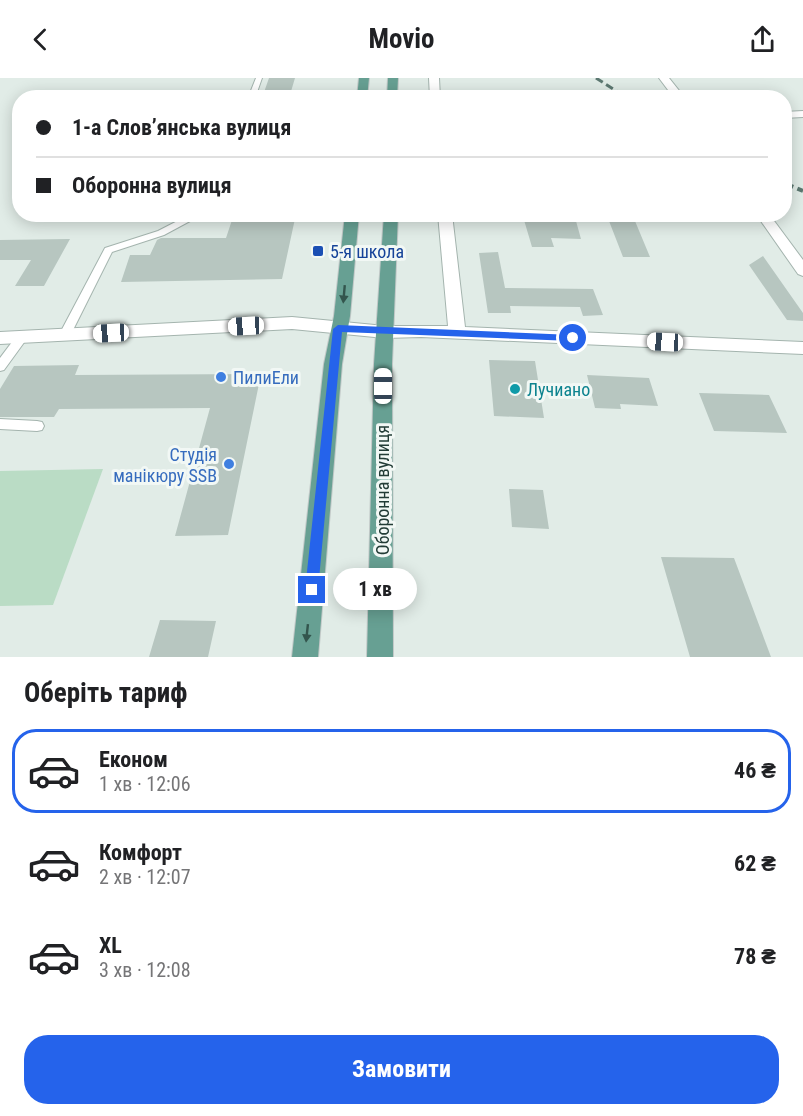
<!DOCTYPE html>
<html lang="uk">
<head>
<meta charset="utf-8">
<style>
	:root { --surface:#fff; --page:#f2f2f2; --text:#202124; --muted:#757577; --line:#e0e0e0; --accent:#2563eb }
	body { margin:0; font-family:"Roboto Condensed",sans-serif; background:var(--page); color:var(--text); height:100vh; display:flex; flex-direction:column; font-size:22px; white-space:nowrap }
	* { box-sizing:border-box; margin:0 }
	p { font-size:20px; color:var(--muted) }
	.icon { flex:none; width:33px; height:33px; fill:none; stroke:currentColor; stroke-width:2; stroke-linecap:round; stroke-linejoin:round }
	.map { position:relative; height:579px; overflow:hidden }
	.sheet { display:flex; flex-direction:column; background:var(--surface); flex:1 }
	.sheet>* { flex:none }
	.guide { position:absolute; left:12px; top:12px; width:780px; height:132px; border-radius:24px; box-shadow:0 3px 15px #0003; display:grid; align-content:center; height:132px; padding:0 24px; background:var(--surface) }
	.end { position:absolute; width:27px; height:27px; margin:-14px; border:8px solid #2563eb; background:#fff; box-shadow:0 0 0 3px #fff }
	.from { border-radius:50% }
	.bubble { position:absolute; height:42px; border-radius:21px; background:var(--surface); box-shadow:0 3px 15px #0003; font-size:20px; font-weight:700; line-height:42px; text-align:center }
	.car { position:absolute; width:18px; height:36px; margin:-18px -9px; border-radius:8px; box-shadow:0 0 4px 2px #0007; background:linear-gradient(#fff 24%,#345 0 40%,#fff 0 76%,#345 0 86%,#fff 0) }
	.guide b { display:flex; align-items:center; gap:21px; height:57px; font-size:22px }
	.guide b+b { border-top:2px solid var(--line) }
	.guide i { width:15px; height:15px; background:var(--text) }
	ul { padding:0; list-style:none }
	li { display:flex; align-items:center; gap:18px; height:84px; margin:0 12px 9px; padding:0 12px; border:3px solid transparent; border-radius:24px }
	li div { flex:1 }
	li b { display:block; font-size:22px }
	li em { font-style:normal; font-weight:700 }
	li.active { border-color:var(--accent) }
	li>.icon { width:54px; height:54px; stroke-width:1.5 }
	h2 { padding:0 24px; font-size:27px; line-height:72px }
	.cta { display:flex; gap:12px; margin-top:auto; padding:12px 24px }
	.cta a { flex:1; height:69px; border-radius:24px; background:var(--accent); color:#fff; font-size:24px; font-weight:700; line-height:69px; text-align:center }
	header { display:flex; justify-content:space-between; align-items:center; height:78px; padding:0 24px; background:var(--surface); font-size:27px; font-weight:700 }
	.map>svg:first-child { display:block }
	.green { fill:#badcc5 }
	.building { fill:#b7c6c0 }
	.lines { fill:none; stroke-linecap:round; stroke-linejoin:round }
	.lane-casing { stroke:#a4b4ae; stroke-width:2 }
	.street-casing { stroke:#a4b4ae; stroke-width:2 }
	.primary-casing { stroke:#c1c8c7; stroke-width:2 }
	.lane { fill:#fff; fill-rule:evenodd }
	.street { fill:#fff; fill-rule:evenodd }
	.primary { fill:#67a093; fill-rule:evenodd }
	.rail-far1 { stroke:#5c7871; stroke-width:3; stroke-dasharray:8 4; stroke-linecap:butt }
	.rail { stroke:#5c7871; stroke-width:4; stroke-dasharray:10 4.5; stroke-linecap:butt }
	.oneway { fill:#33554d }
	.route { fill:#2563eb }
	.transit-dot { fill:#1a4fb4; stroke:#f2f8f5; stroke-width:2 }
	.shop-dot { fill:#3f7fe0; stroke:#f2f8f5; stroke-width:2 }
	.culture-dot { fill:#0f9aa8; stroke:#f2f8f5; stroke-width:2 }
	.labels { text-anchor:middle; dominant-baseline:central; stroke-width:6; stroke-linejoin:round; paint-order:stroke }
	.transit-label { font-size:18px; fill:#164399; stroke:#f2f8f5; text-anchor:start }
	.shop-label { font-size:18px; fill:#366cbe; stroke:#f2f8f5; text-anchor:start }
	.culture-label { font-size:18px; fill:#0d838f; stroke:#f2f8f5; text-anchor:start }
	.street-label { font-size:18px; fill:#223c36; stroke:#f2f8f5 }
</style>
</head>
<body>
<header><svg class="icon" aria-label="back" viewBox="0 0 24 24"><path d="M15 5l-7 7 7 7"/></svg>Movio<svg class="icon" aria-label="share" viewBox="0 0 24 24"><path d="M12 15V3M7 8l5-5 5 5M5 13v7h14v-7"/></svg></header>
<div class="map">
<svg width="803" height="579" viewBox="0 0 803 579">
	<rect width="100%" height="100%" fill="#e1ece7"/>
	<path class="green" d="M103,391L53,527L0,528V393Z"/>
	<path class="building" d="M269,0H295L289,20H262Z
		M234,136H296L282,201L121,204L130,177H150L157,162L161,160H226Z
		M524,142L576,143L581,161L551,160L554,169H532Z
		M609,143H635L650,179H623Z
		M70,161L44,208H15L31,182H0V162Z
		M498,174L505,210L593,211L603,237L583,238L580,229L510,228L511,235H488L479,175Z
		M763,178L803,235V243L787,242L749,187Z
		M489,282L535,283L544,340L494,338Z
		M79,287L75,297L261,296L228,457L175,458L210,330L59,331L54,339H0V311L14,288Z
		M587,297L649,300L658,328L620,326L621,331L595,330Z
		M699,315L769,317L787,355L714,353Z
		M509,411L543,412L549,451L512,449Z
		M661,479L734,480L771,579H690Z
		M160,542L216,543L208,579H149Z"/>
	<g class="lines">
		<defs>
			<path id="lane" d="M256,0H262L255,20H248Z
				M191,136H203L164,157L112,174L69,260H61L59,257L105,170L158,153Z
				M22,255L28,259L4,292L0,293V280L18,256Z
				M0,341L37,343L42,344L44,348L42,352L37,353L0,351Z"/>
			<path id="street" d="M429,0H439L440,20H430Z
				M659,0H669L685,20H674Z
				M803,33V39L784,40V34Z
				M438,136H452L465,249L803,264V276L421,259L385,260L292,251L0,266V254L292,239L385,248H448Z
				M756,136H769L803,182V198L798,196Z"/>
			<path id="primary" d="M359,0H369L367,20H357Z
				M388,0H398L397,20H387Z
				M345,136H359L350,238L342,286L318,579H292L324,286L334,238Z
				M384,136H398L392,286L393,579H367L374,286Z"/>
		</defs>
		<use href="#lane" class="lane-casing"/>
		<use href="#street" class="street-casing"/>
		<use href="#primary" class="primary-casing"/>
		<use href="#lane" class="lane"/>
		<use href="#street" class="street"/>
		<use href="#primary" class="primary"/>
		<path class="rail-far1" d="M596,0L627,20"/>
		<path class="rail" d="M784,105L803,113"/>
	</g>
	<defs><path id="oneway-solid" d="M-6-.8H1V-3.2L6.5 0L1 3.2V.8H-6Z" transform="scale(1.5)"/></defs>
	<g class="oneway">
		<use href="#oneway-solid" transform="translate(344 216) rotate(95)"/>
		<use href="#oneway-solid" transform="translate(307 555) rotate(96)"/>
	</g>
	<path class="route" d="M338,247L573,257L577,260L573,263L342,254L318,512L316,516L312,518L307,516L305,512L333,251Z"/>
	<rect class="transit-dot" x="312" y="167" width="12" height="12" rx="3"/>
	<g class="shop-dot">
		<circle cx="221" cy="299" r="6"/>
		<circle cx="229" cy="386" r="6"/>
	</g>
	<circle class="culture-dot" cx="515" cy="311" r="6"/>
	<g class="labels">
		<g class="transit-label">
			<text x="330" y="173">5-я школа</text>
		</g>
		<g class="shop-label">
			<text x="233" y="299">ПилиЕли</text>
			<text x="217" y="376" text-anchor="end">Студія<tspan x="217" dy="21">манікюру SSB</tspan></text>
		</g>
		<g class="culture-label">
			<text x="527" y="311">Лучиано</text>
		</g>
		<g class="street-label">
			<text transform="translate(382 412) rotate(-90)">Оборонна вулиця</text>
		</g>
	</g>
</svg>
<i class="end from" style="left:573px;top:260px"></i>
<i class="end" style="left:312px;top:512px"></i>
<div class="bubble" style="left:333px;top:490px;width:84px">1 хв</div>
<i class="car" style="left:246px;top:248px;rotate:267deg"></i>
<i class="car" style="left:111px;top:255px;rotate:267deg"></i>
<i class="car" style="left:665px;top:264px;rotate:273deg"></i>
<i class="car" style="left:383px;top:308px;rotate:0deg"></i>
<div class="guide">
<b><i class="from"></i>1-а Слов’янська вулиця</b>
<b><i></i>Оборонна вулиця</b>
</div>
</div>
<section class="sheet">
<h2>Оберіть тариф</h2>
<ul>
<li class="active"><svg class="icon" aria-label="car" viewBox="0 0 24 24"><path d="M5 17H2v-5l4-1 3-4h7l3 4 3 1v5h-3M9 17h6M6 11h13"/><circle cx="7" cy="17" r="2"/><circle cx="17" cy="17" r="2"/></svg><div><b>Економ</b><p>1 хв · 12:06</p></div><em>46 ₴</em></li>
<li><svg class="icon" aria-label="car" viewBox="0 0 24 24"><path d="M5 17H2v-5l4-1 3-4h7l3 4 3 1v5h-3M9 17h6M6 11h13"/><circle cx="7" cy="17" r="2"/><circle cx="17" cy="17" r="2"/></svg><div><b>Комфорт</b><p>2 хв · 12:07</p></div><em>62 ₴</em></li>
<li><svg class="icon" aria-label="car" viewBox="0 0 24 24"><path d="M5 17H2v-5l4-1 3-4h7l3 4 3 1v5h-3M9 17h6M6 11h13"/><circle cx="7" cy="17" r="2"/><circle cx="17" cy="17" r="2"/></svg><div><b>XL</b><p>3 хв · 12:08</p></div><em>78 ₴</em></li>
</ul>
<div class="cta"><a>Замовити</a></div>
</section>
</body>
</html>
